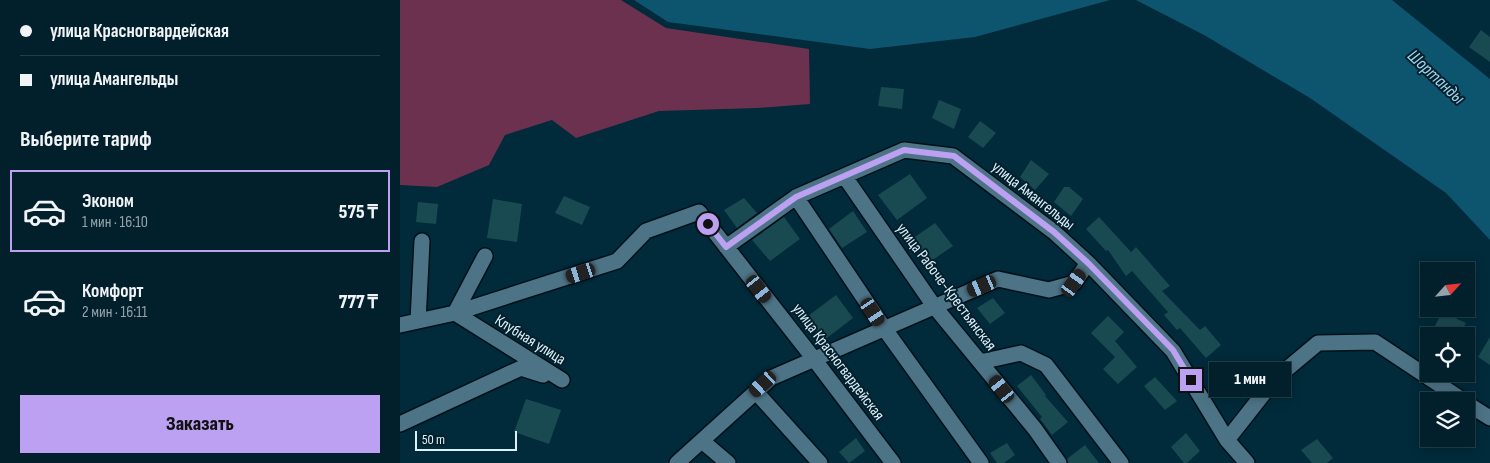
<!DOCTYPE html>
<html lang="ru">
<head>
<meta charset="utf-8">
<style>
	:root { --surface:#01202c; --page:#0b2834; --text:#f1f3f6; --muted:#96a3a9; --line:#233e48; --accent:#bca0f2 }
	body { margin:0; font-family:"Sofia Sans Condensed",sans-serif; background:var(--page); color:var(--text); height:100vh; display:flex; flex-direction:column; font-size:19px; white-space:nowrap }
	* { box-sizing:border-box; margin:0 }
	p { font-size:16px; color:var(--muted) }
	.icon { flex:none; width:28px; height:28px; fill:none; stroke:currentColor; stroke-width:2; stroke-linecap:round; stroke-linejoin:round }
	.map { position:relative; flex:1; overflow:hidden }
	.details { display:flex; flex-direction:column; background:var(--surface); width:400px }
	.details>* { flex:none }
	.hud { display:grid; align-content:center; height:110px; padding:0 20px; background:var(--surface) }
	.needle { width:32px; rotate:63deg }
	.fabs { position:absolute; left:1020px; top:262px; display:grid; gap:10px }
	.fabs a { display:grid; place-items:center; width:55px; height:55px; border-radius:0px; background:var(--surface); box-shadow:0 2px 12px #0003,0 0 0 1px var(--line); font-size:25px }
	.scale { position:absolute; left:15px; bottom:12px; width:102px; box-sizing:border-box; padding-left:5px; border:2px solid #dcf1fc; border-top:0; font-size:14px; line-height:18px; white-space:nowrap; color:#dcf1fc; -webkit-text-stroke:4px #03202c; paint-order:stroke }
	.end { position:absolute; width:22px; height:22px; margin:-11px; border:6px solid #bca0f2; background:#111; box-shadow:0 0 0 2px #111 }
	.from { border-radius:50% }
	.bubble { position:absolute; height:35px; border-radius:0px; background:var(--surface); box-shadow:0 2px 12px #0003,0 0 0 1px var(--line); font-size:16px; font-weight:800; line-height:35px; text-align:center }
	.car { position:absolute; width:15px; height:30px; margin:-15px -8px; border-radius:6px; box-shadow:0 0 4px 1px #0007; background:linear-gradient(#222 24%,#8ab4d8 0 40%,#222 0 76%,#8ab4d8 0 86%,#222 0) }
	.hud b { display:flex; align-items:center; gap:18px; height:48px; font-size:19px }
	.hud b+b { border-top:1px solid var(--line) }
	.hud i { width:12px; height:12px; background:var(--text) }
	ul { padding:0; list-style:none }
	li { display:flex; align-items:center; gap:15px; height:82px; margin:0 10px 8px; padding:0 10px; border:2px solid transparent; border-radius:0px }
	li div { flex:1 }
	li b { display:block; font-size:19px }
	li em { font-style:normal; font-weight:800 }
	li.active { border-color:var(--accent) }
	li>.icon { width:45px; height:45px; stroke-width:1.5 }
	h2 { padding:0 20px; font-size:22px; line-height:60px }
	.cta { display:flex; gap:10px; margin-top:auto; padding:10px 20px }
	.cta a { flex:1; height:58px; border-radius:0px; background:var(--accent); color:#111; font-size:20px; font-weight:800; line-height:58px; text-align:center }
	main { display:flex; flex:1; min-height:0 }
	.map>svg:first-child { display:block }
	.green { fill:#6b314f }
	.water { fill:#0d546f }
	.building { fill:#1a4a51 }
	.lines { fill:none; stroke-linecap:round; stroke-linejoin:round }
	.minor-casing { stroke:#01111a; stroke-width:18 }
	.minor { stroke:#4d7486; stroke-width:15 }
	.route { stroke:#bca0f2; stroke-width:6 }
	.labels { text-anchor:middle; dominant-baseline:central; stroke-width:4; stroke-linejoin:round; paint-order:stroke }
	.street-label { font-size:16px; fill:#dcf1fc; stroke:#03202c }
	.water-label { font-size:18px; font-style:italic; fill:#a2d6f0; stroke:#03202c }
</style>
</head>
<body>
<main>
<section class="details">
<div class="hud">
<b><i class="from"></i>улица Красногвардейская</b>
<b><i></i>улица Амангельды</b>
</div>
<h2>Выберите тариф</h2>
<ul>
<li class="active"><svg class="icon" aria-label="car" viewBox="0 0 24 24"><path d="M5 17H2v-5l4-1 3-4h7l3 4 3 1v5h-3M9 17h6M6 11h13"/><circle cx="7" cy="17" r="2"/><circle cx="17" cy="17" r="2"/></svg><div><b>Эконом</b><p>1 мин · 16:10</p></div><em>575 ₸</em></li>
<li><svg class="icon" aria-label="car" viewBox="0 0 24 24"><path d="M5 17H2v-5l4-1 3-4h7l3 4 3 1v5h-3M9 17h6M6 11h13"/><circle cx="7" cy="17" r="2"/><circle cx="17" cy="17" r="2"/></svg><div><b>Комфорт</b><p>2 мин · 16:11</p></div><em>777 ₸</em></li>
</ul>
<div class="cta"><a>Заказать</a></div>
</section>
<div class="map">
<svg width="1090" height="463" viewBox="0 0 1090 463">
	<rect width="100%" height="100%" fill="#012a3a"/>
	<path class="green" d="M0,0H221L266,28L409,49L410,104L358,108L259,111L176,138L152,120L105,135L89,165L37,187L0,185Z"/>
	<path class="water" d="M234,0H710L575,37L470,49L268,22Z
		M736,0H992L1090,79V240L1046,193L910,98L804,35Z"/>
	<path class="building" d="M1081,30L1090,37V62L1069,47Z
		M481,87L504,89L502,109L478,106Z
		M539,100L561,109L554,129L532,118Z
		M580,121L596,133L583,148L568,137Z
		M631,160L649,174L635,190L620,177Z
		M510,174L527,198L497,220L478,195Z
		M664,187H669L683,199L671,216L654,202Z
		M164,196L190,207L182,225L155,213Z
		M344,198L357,213L337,228L324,210Z
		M93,199L122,204L117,242L87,238Z
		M18,202L38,204L36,224L16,222Z
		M453,211L467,232L442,248L429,229Z
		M384,217L400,239L370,261L352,240Z
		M699,217L731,252L736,247L770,286L762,291L800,330L805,326L821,345L806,358L780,328L777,330L764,315L768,312L732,271L726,276L708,250L706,251L686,229Z
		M535,223L553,246L527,264L509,241Z
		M436,295L453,318L423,341L404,319Z
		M593,298L605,313L590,324L577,308Z
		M1042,312L1066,323L1058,336H1042L1033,330Z
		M708,316L724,332L715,341L737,367L718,384L703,369L715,357L691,333Z
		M1090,337V365L1078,357Z
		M631,375L646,395L645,396L668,422L652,435L640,419L642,417L617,386Z
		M755,377L777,401L765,410L744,386Z
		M126,399L161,410L149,444L114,432Z
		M786,433L800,451L787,463H784L771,447Z
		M456,438L465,451L449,463L439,452Z
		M917,439L933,458L927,463H912L901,450Z
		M607,443L615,455L604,463H597L590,453Z
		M685,445L699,463H668L667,459Z"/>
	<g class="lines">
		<defs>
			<path id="minor" d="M445,177L534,306L635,429L659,463
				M396,197L484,328L581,463
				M326,247L396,197L504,150L553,156L654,232L688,263L773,351L827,440L847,463
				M55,313L217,261L246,231L299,212L414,359L493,463
				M55,313L85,256
				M18,321L22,241
				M0,325L55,313L162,380
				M580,362L621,353L646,365L721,463
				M356,392L420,463
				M1066,403L1090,418
				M0,424L121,368L143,375
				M827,440L875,379L918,343L975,342L1064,401
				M302,441L328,463
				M277,463L371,378L598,279L649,290L674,283L688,263"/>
		</defs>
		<use href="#minor" class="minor-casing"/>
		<use href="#minor" class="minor"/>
	</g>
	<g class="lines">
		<path class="route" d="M308,224L326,247L396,197L504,150L554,156L654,232L688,263L773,350L791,380"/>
	</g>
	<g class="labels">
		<g class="street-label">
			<text transform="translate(633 196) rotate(38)">улица Амангельды</text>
			<text transform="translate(546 287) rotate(53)">улица Рабоче-Крестьянская</text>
			<text transform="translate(130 340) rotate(32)">Клубная улица</text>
			<text transform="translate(438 362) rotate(53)">улица Красногвардейская</text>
		</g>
		<g class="water-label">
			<text transform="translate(1036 77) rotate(43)">Шортанды</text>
		</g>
	</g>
</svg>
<div class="fabs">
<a><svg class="needle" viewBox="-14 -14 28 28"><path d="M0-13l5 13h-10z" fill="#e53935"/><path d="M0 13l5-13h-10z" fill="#96a3a9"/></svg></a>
<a><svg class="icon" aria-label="locate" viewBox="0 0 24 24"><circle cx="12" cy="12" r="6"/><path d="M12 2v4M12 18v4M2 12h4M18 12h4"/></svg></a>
<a><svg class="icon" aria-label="layers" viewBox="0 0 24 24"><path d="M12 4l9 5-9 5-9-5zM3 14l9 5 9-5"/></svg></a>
</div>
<div class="scale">50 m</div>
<i class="end from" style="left:308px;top:224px"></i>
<i class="end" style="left:791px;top:380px"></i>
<div class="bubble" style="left:809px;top:362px;width:82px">1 мин</div>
<i class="car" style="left:181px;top:273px;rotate:252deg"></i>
<i class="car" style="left:674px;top:283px;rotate:36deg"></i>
<i class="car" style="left:582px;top:286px;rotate:247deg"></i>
<i class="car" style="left:359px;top:289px;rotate:142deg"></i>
<i class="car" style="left:473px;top:312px;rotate:146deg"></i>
<i class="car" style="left:363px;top:384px;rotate:228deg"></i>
<i class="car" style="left:602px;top:389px;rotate:321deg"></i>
</div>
</main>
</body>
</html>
